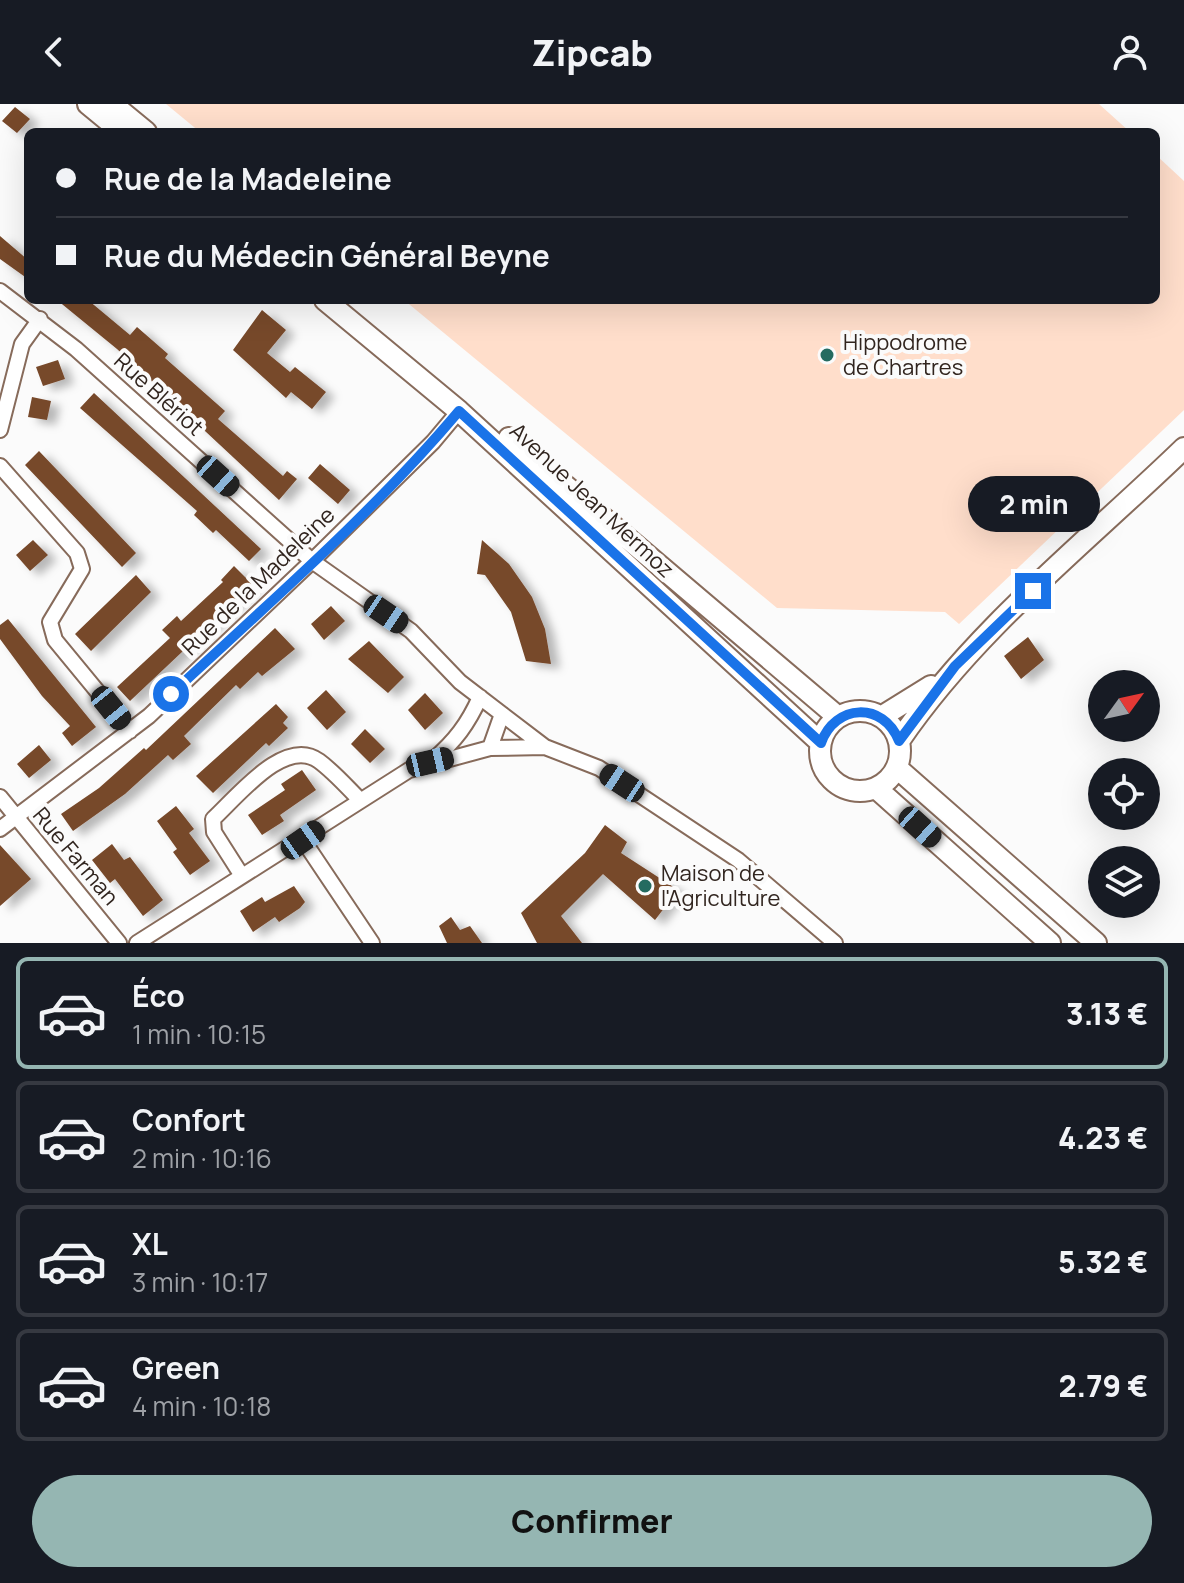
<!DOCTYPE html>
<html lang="fr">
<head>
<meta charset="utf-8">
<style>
	:root { --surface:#171b24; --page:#20242c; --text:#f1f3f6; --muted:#9ea1a6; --line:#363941; --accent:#95b6b2 }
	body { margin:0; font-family:Manrope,sans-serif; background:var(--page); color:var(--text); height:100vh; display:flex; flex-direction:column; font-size:30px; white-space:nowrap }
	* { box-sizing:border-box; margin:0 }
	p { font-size:26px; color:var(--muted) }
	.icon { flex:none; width:44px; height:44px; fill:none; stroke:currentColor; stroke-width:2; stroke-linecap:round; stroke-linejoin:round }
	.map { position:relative; height:839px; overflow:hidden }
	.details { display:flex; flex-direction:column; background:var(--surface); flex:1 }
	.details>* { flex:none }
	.hud { position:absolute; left:24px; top:24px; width:1136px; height:176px; border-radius:12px; box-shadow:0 8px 32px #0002; display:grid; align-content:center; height:176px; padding:0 32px; background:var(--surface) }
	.needle { width:52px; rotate:57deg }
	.buttons { position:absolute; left:1088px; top:566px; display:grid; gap:16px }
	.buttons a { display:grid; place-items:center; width:72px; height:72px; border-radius:50%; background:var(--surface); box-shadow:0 8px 32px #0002; font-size:40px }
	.end { position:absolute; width:36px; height:36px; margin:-18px; border:10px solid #1a73e8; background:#fff; box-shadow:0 0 0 4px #fff }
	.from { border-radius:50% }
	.bubble { position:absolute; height:56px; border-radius:28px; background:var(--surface); box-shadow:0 8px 32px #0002; font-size:26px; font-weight:800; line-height:56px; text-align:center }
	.car { position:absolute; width:24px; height:48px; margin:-24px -12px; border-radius:10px; box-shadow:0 0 6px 2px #0007; background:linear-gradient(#222 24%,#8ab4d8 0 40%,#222 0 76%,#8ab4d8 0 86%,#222 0) }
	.hud b { display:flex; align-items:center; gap:28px; height:76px; font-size:30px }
	.hud b+b { border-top:2px solid var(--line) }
	.hud i { width:20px; height:20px; background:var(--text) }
	ul { padding:14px 0 0; list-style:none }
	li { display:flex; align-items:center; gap:24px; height:112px; margin:0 16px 12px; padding:0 16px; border:4px solid var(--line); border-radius:12px }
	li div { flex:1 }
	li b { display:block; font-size:30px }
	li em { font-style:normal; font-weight:800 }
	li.selected { border-color:var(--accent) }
	li>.icon { width:72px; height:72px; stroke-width:1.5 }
	.action { display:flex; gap:16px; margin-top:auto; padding:16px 32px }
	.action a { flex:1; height:92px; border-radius:48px; background:var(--accent); color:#111; font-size:32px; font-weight:800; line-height:92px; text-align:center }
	header { display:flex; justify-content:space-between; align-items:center; height:104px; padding:0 32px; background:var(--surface); font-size:36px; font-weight:800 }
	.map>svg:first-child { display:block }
	.green { fill:#ffdecb }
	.building { fill:#77482a; filter:url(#shadow) }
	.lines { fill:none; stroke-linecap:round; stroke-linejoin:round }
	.street-casing { stroke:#876b5b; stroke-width:18 }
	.secondary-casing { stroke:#876b5b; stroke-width:24 }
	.street { stroke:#fff; stroke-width:14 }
	.secondary { stroke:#fff; stroke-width:20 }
	.route { stroke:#1a73e8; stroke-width:10 }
	.poi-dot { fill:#246b60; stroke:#fbfbfb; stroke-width:3 }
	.labels { text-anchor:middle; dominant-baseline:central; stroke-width:8; stroke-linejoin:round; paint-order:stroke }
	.poi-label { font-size:22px; fill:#31251f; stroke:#fbfbfb; text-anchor:start }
	.street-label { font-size:22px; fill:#31251f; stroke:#fbfbfb }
</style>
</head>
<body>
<header><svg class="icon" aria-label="back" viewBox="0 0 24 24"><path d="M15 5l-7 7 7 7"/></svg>Zipcab<svg class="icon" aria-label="person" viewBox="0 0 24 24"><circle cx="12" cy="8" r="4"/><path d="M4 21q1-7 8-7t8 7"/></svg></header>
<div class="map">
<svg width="1184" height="839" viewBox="0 0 1184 839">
	<defs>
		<filter id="shadow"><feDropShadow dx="9" dy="5" stdDeviation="4" flood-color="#0004"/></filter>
	</defs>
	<rect width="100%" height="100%" fill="#fbfbfb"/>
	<path class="green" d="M166,0H1099L1130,28H200Z
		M1156,51L1184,77V306L959,520L945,508L777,504L404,196H1156Z"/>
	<path class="building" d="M15,3L30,15L17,29L2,17Z
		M0,132L28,156V175L0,155Z
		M57,196H88L130,231L137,223L168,250L165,254L225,307L218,315L283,372L287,367L297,375L279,396L117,245Z
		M262,206L286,226L267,249L290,268L295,263L326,288L312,305L291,288L286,294L233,246Z
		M58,256L65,275L43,282L36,263Z
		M94,289L261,445L249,457L216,426L213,429L194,411L197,407L80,304Z
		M32,293L51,297L47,316L28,313Z
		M39,347L136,449L122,463L25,361Z
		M320,360L350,386L338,400L308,374Z
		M33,436L48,451L30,467L16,451Z
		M482,436L509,460L532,493L545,525L551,560L526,557L511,508L485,471L477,470Z
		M234,462L253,481L130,597L117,583L170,534L162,526L177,512L181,517L223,478L221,476Z
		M136,471L151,488L91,547L75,530Z
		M331,502L345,517L324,536L311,520Z
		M8,515L96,623L72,642L62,629L70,622L42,592L0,535V521Z
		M275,524L295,545L262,572L258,568L240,585L236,581L184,632L191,640L173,656L168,651L125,690L73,727L61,710L99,684L144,644L146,646Z
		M1028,533L1044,556L1021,575L1004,552Z
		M369,537L404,573L388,589L348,555Z
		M326,586L346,608L327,626L307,604Z
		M425,589L443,609L425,626L408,606Z
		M276,600L288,613L283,619L288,624L269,642L266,639L213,689L196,672Z
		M365,625L385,645L370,659L351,640Z
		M39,641L51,656L29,674L17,660Z
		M302,666L316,686L280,711L284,717L262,731L248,711L285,686L281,680Z
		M176,702L194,725L189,729L210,757L190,771L173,748L177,745L157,717Z
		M605,721L627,738L621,749L678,786L655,816L603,770L561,812L582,839H537L521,809L585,749Z
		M112,740L124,756L130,753L163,796L143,812L115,775L110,779L92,756Z
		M0,741L31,775L0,802Z
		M294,782L305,798L300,804L279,818L275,813L253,828L240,807L262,793L265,798Z
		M451,813L460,826L470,822L482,839H447L439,822Z"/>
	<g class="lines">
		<defs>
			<path id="street" d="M0,187L76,245L312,457L411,527L460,578L545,643
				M0,326L22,240L40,215
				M0,362L77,449L82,465L50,518L55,536L130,627
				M490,644L502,610
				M433,656C455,637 468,620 480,593
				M0,693L119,839
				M0,725L149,612L307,462L433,338L459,307
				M303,736L372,839
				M242,772L214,728L213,715C238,692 285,632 319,657C334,668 347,683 360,696
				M137,839L409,666L490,644L545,643L599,664L738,756L835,839"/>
			<path id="secondary" d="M88,0L122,28
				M112,0L146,28
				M325,196L459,307L821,639
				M509,334L838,613
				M820 647a40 40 0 1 1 80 0a40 40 0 1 1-80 0Z
				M881,613L931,582
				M899,637C976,524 1087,438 1184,344
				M897,664L1096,839
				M876,684L1050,839"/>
		</defs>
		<use href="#street" class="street-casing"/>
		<use href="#secondary" class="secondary-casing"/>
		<use href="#street" class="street"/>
		<use href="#secondary" class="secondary"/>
	</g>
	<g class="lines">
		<path class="route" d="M171,590C269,499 373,409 459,307L821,639C835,600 883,597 899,637L955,562L1033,487"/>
	</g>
	<g class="poi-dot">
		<circle cx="827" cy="251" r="8"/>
		<circle cx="645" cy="782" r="8"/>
	</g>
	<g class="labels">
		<g class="poi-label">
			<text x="843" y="238">Hippodrome<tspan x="843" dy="25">de Chartres</tspan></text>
			<text x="661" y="769">Maison de<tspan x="661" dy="25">l'Agriculture</tspan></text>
		</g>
		<g class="street-label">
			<text transform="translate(159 290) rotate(42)">Rue Blériot</text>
			<text transform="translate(592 396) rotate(43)">Avenue Jean Mermoz</text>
			<text transform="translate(258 477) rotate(-44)">Rue de la Madeleine</text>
			<text transform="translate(76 752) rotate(50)">Rue Farman</text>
		</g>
	</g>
</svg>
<div class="buttons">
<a><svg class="needle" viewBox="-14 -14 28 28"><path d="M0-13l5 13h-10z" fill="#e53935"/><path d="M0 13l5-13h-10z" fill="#9ea1a6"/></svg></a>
<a><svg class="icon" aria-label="locate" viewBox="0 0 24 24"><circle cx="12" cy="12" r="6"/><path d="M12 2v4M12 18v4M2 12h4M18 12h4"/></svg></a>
<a><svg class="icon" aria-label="layers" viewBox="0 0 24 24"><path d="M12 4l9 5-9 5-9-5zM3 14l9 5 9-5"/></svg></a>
</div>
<i class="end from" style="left:171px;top:590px"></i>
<i class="end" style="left:1033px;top:487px"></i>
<div class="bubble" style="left:968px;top:372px;width:132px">2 min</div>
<i class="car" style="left:218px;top:372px;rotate:132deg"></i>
<i class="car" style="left:386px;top:510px;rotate:124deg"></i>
<i class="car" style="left:111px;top:604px;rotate:141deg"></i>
<i class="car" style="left:430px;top:658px;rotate:77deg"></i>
<i class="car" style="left:622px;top:679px;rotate:303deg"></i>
<i class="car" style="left:920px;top:723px;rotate:132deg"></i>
<i class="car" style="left:303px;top:736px;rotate:55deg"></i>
<div class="hud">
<b><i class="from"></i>Rue de la Madeleine</b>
<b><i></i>Rue du Médecin Général Beyne</b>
</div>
</div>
<section class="details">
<ul>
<li class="selected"><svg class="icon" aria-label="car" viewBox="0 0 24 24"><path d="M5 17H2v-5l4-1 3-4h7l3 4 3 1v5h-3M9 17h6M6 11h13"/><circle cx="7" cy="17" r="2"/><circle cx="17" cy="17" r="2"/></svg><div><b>Éco</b><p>1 min · 10:15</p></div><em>3.13 €</em></li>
<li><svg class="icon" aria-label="car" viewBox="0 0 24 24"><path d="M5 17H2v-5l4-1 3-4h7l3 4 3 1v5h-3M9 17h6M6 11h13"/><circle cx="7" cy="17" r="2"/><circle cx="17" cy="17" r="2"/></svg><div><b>Confort</b><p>2 min · 10:16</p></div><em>4.23 €</em></li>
<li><svg class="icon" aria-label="car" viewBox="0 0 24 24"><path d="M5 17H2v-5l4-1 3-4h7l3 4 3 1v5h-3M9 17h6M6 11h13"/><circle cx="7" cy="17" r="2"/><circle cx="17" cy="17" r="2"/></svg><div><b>XL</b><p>3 min · 10:17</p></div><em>5.32 €</em></li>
<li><svg class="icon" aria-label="car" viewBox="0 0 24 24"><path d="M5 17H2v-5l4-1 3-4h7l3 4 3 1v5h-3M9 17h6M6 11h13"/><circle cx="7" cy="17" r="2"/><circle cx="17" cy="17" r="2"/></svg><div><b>Green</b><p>4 min · 10:18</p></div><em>2.79 €</em></li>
</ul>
<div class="action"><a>Confirmer</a></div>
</section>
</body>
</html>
